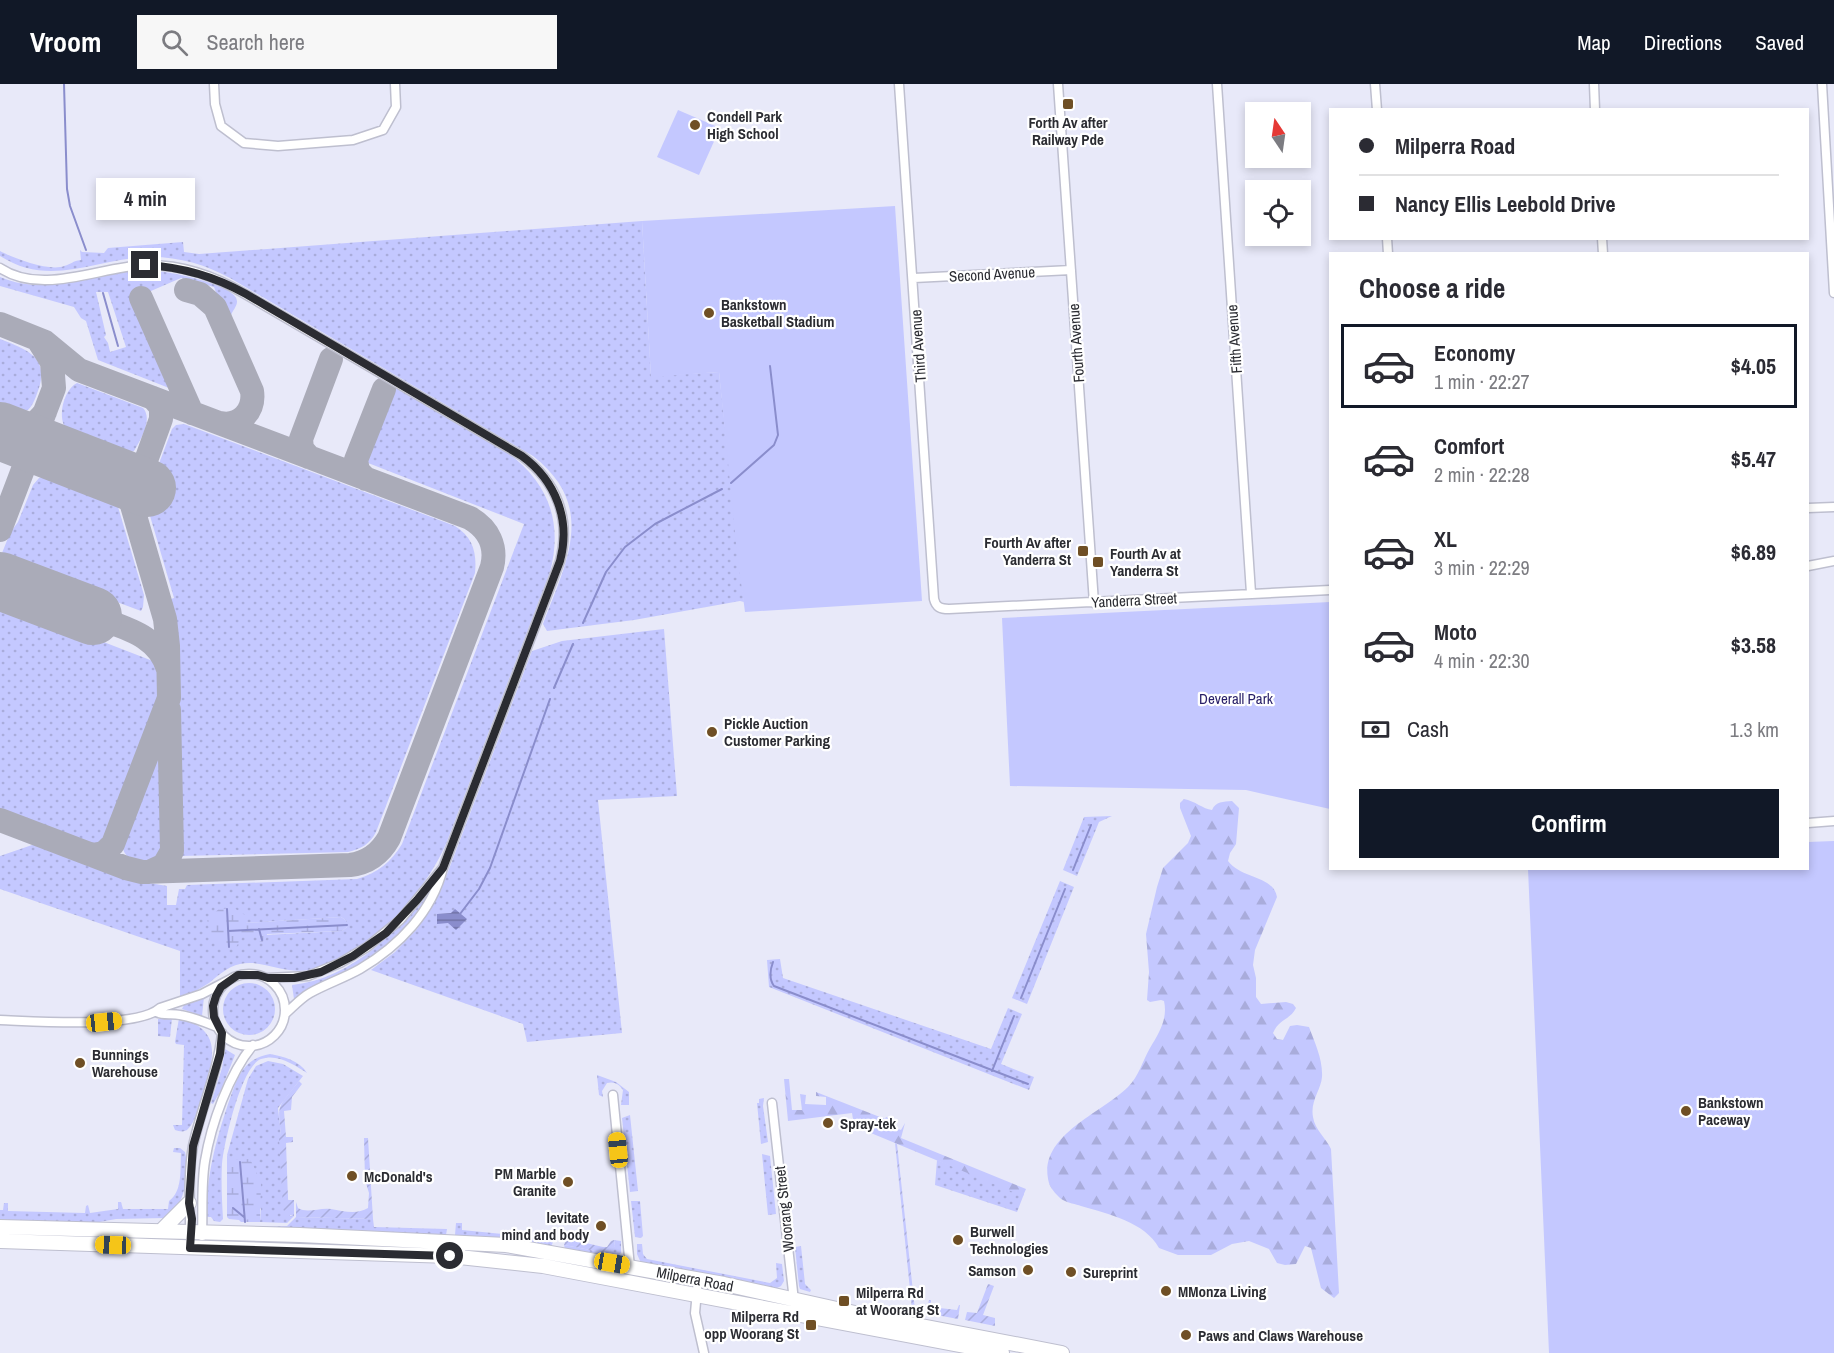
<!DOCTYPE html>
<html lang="en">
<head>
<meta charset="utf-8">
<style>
	:root { --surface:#fff; --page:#f7f7f7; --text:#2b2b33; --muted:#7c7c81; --line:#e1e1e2; --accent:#111827 }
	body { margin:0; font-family:"Archivo Narrow",sans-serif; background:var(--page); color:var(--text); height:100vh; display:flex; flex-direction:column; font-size:22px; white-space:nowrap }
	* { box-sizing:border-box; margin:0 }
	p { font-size:20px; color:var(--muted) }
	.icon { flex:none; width:33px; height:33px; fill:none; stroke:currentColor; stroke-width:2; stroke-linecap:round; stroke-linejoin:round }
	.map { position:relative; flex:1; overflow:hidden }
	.sheet { position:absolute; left:1329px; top:168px; width:480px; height:618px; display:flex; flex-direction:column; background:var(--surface); border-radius:0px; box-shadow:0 3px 9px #0003 }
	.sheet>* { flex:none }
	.hud { position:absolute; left:1329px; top:24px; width:480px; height:132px; border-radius:0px; box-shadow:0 3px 9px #0003; display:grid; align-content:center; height:132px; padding:0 30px; background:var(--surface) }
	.needle { width:39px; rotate:347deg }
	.tools { position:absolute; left:1245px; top:18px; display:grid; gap:12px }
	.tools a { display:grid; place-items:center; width:66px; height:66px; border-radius:0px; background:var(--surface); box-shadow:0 3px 9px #0003; font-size:30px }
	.end { position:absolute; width:27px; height:27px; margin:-14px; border:8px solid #2b2c32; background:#fff; box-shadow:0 0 0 3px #fff }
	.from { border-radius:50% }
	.bubble { position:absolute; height:42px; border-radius:0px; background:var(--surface); box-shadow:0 3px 9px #0003; font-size:20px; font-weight:800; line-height:42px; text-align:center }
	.car { position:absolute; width:18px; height:36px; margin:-18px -9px; border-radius:8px; box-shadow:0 0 4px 2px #0007; background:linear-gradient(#f5c518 24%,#345 0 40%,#f5c518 0 76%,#345 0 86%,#f5c518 0) }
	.hud b { display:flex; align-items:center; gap:21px; height:57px; font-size:22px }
	.hud b+b { border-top:2px solid var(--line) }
	.hud i { width:15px; height:15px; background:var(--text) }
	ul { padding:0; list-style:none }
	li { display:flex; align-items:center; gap:18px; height:84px; margin:0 12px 9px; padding:0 18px; border:3px solid transparent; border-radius:0px }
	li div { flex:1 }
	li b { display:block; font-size:22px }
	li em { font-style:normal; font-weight:800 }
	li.selected { border-color:var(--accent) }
	li>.icon { width:54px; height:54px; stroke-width:1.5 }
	h2 { padding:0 30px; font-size:27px; line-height:72px }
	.pay { display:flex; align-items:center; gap:15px; height:66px; padding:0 30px; font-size:22px }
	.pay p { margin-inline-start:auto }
	.action { display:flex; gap:12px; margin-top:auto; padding:12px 30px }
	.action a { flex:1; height:69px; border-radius:0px; background:var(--accent); color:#fff; font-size:24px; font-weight:800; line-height:69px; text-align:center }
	header { display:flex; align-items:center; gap:36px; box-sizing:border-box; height:84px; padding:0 30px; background:var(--accent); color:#fff }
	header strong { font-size:28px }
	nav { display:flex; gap:33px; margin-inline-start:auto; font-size:21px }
	.search { width:420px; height:54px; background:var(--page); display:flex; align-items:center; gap:15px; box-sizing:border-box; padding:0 21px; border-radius:0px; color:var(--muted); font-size:22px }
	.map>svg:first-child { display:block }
	.grass { fill:url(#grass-dots); fill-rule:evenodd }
	.forest { fill:url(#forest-firs) }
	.wetland { fill:url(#wetland-marsh) }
	.park { fill:#c4c8ff }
	.garden { fill:url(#garden-furrows) }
	.water { fill:url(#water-rules) }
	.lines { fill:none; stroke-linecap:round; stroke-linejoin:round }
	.stream { stroke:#8a8dcc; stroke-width:2 }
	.taxiway { stroke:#aaabb8; stroke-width:24 }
	.runway { stroke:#aaabb8; stroke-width:58 }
	.minor-casing { stroke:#bebfcf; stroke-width:11 }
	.trunk-casing { stroke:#bebfcf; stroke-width:16 }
	.minor { stroke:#fff; stroke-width:8 }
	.trunk { stroke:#fff; stroke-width:14 }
	.route { stroke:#2b2c32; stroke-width:8 }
	.poi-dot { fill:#6f4f25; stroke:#fff; stroke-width:2 }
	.labels { text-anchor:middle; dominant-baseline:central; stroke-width:4.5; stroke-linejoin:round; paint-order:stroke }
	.poi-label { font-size:15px; font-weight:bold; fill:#2b2c32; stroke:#fff; text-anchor:start }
	.street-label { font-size:15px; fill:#2b2c32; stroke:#fff }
	.park-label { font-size:15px; fill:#281f68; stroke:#fff }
</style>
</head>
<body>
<header>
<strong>Vroom</strong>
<div class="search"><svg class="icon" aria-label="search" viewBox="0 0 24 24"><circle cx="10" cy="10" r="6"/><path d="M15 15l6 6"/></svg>Search here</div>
<nav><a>Map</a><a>Directions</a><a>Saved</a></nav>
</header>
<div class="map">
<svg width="1834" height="1269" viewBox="0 0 1834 1269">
	<defs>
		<pattern id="grass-dots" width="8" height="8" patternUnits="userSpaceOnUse" patternTransform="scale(1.5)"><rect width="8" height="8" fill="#c4c8ff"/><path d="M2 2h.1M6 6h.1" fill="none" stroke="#a9acdb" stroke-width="1.8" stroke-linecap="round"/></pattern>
		<pattern id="forest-firs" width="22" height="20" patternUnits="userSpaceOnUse" patternTransform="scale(1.5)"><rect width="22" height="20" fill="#c4c8ff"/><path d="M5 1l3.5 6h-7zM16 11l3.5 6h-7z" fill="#a9acdb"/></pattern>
		<pattern id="wetland-marsh" width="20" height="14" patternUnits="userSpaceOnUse" patternTransform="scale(1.5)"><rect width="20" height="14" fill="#c4c8ff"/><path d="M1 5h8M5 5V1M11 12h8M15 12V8" fill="none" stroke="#a9acdb"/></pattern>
		<pattern id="garden-furrows" width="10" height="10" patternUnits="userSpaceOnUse" patternTransform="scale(1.5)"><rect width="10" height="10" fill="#c4c8ff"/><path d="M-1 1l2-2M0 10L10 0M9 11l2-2" fill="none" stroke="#a9acdb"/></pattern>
		<pattern id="water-rules" width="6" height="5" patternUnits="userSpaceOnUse" patternTransform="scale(1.5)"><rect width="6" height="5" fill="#8a8dcc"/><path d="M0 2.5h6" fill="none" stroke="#7173a6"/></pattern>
	</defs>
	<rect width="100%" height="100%" fill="#e8e9f9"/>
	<path class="grass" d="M642,137L651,292L719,288L744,518L740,517L634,536L547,547L543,540C566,478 598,423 533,372L230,194C205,180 176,172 147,173C94,175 50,204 0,172V167C13,174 50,188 64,182C72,180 72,177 81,176L80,166L82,168L104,169L108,164L183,158L184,168L199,170Z
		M122,188C136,188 151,187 165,188C178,190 239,202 237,218C237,222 232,228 231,231L223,227L214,203L181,194L137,213L175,301L169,304L98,276L86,237L81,234L74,223L0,202V193C44,211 78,194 122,188ZM96,208H108L126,263L110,268L108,259L104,253L106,251Z
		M0,255C25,265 49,272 39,304C36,312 34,320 28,326L15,328L0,322Z
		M77,299L143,324C153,335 141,355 134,367L128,369L123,368L68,347C56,336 63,306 77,299Z
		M390,300L508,369C549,399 563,439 550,488L446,760C424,810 365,877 308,886C283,890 261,875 240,880C227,883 219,891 209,899C200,905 190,910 180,913V867L0,805V772L35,760L132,796L167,802V821H176L179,805H185L187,801L357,795C378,789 391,778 402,760L524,440L363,377L362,372ZM341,833L347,837V843L342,847L243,852L245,839Z
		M184,340L455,442C473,453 477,469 475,489L376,748C370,760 361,765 348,768L179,772L175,533L171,515L174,514L148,425L152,426L168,390L157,385L172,345L176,341Z
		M47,392L116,416L144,511L143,523L141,527L4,476L2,469L10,449L18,438L33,401L39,394Z
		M0,518L158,579L162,593L163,606L109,751L99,760L87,759L0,726Z
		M664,545L677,712L598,716L622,949L527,958L523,940L371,886L395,868L417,845L441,806L532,567L562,557Z
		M162,653L165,765C155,786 120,782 122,756Z
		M1112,732L1099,738L1077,792L1063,786L1084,733Z
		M435,797C406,860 356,888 294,915L292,901C353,895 402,844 435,797Z
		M1060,797L1074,803L1027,920L1012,914Z
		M780,875L783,894L991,965L1008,924L1022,930L1001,980L1034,993L1029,1006L769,903L767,876Z
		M223 925a26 26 0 1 1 52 0a26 26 0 1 1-52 0Z
		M204,913L202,932L182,925L184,921Z
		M172,934L170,953L158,952V935Z
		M179,934C225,946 213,977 202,1011C199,1022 196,1037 188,1045C184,1049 179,1047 175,1046L173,1041H182L184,961L176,960L175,958Z
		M225,965L235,971L221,1006L213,1020L211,1019L222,984Z
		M270,970C283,972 300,977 307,989C295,981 277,969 261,975C241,982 224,1059 222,1080C221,1098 222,1117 223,1135L220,1138L214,1137L211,1133H206C207,1090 215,1060 228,1020C233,1007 236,993 246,982C253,975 260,972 270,970Z
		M268,977L283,980L303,992L278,1024L290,1132H294L287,1139L260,1138L261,1125L227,1071L248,995L256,982Z
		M597,991L616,998L629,1008V1021H621L623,1006C619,1000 614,997 607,999L602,1007L603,1013L599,1011Z
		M764,1014L763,1022L768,1058L761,1060L757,1019H759V1015Z
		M630,1031L638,1107L630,1108L622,1034Z
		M174,1064H180L185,1068C189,1083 186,1112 176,1124C173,1128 168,1131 165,1134L116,1135L94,1139L0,1137V1126H3L4,1119H8V1127L85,1129L86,1122L88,1121L90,1129L118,1125V1118H121L123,1125H168L169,1117C183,1107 180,1085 181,1069L173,1068Z
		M762,1070L770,1072L776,1130L768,1131Z
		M937,1076L1024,1110L1017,1128L935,1101Z
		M631,1117H640L643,1152L641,1154L635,1153Z
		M296,1133L373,1135L374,1143L447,1145L446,1151L257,1143L287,1142Z
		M456,1139H462V1146L532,1153L553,1158L551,1163L511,1156L455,1151Z
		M614,1156L621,1157V1169L615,1174L565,1165L564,1161L606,1169L615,1162Z
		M637,1160H642L643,1170L647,1175L770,1199L777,1194L776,1179L782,1180L784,1197L781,1202L775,1205L641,1179L637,1170Z
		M801,1162L805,1200L811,1206L810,1208L800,1205L799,1202L795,1163Z"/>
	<path class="forest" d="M1184,715C1195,717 1203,725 1212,726C1216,717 1223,718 1232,717L1239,724L1236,760L1230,769L1228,777C1241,795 1273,791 1277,813L1255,866L1253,881L1256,894V913L1261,920L1286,918L1293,920L1296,924C1290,936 1279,935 1273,949L1277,955L1283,956L1290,942L1297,941L1309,943C1315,959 1323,976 1322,993C1321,1006 1310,1017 1313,1033C1315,1046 1326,1054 1331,1065L1339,1209L1334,1214L1321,1204L1311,1164L1305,1162L1296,1180L1285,1181L1277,1179L1269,1165L1249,1157L1232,1160L1211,1171H1178L1159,1164C1145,1138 1108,1130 1081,1122C1076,1120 1068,1119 1063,1116C1059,1114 1050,1104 1049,1099C1036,1052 1101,1030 1128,1003C1139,992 1142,978 1150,964C1159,949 1168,935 1164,917L1161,916L1150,918L1147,916L1149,888L1146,850L1157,803L1163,784L1188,759L1191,752L1180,724V719Z
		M784,995H789L792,1026H802L800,1010L806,1011L805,1020L826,1021V1013L816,1012V1008L885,1035L886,1033L892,1036L890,1042L901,1046L905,1039L901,1054L1026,1105L1023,1112L854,1042L852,1029L788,1037Z"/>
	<path class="wetland" d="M234,824L245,831L246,839L341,833L347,837V843L342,847L267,850L266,855L262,858L259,857L256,852H243L236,863H222L211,854L207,835L219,825Z
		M227,1071L231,1076L250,1075L261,1098L260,1138H241L239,1136L229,1135L227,1133Z"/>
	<path class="park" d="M678,26L720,44L699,91L657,73Z
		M895,122L922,517L745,528L737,469L719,288L651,293L642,137Z
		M1330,518V725L1246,706L1010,702L1002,534Z
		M1834,757V1269H1549L1528,785L1808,784V758Z"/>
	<path class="garden" d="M299,997L302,1000L292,1013L291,1026L284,1027L286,1053H293V1058L286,1059L288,1116H294V1132L285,1130L283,1124L279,1054L281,1051C277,1019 278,1024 299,997Z
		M364,1054H368L373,1135L296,1133V1118L298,1124C308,1130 320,1123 331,1125C343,1127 357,1131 368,1124L369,1109L365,1096Z
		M895,1059L897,1060L915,1226L912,1225Z
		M569,1155L603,1163H607L611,1157L614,1156L615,1162L611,1168L606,1169L564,1161L566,1156Z
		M988,1200L994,1202L983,1231L995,1234V1242L965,1236L967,1228L977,1229Z
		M929,1216H931V1223L957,1226L959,1221H960L958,1235L926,1229Z"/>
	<path class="water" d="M455,825L467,835L456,846L448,839L437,840V830L451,829Z"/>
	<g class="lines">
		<path class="stream" d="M64,0L67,105L70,122L86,166
			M103,209L118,262
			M731,399L774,361L778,351L770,282
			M583,539L606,488L625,463L655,440L722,405
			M554,604L573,560
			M1073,786L1091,741
			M227,825L229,863
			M460,830L479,805L490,784L550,615
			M259,845L262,856
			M228,847L347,841
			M773,878C770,886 769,895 774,902L1028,1000
			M1021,914L1065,805
			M992,987L1014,932
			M240,1078L245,1138
			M233,1124L244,1133"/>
		<path class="taxiway" d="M186,206L200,210L215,223L252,307C255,327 240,343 220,339
			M141,214L192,329
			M0,240L45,258L79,286L470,434C489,445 497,463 492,483L389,754C380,770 367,779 350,781L142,788L126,784L0,736
			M0,346C19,350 34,343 45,328
			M309,373L302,365L301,355L331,275
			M366,395L358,387L356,376L384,305
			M0,446L54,304L52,278L40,259
			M93,532C123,544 158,550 168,585
			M92,771L104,769L113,760L169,614L168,562L165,535L131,418L161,335V323L153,314
			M149,788L164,781L172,767L169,626"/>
		<path class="runway" d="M0,347L147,404
			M0,497L93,532"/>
		<defs>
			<path id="minor" d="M214,0L215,20L221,42L244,59L278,62L353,56L383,46L396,23L395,0
				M899,0L934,515C936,523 940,525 949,525L1330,506
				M1058,0L1094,519
				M1217,0L1251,509
				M1375,0L1377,26
				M1594,0L1595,26
				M1822,0L1834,209
				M1387,154L1388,170
				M1602,154L1603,170
				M0,184C42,212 99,183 144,181C180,180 215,192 245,210L522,372C557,398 571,435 560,477L443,784C432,828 399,862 360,885C344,894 326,900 310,909C301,914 293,923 285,930
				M914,194L1071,186
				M1808,424L1834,423
				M1808,482L1834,477
				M1808,739L1834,737
				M213 926a36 36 0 1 1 72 0a36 36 0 1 1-72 0Z
				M268,894L308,892L340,879L367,863L400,836L442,785
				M156,928C164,932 171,929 180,931C193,933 205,938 217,943
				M0,936C33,937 137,945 160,924L202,910L229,896
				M613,1011L630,1183
				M772,1019L794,1217
				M202,1152C203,1127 201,1101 205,1077C211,1040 229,990 253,961
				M190,1164C191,1130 187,1096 193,1062C201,1024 218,988 222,949
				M698,1196L695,1229L704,1269"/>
			<path id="trunk" d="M0,1143L300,1151L506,1161L724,1200L864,1231L1062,1269
				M162,1146L189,1119
				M0,1157L450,1172L543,1182L1002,1269"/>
		</defs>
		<use href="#minor" class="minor-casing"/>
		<use href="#trunk" class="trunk-casing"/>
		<use href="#minor" class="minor"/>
		<use href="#trunk" class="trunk"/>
	</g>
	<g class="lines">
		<path class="route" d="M145,181C182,183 214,192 246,210L522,372C556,397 571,436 560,477L443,784L417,816L386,849L353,872L321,888L294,894H268L258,891H238L221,903L216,912L213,922L214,933L222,949L220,970L193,1062L189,1119L192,1135L190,1164L450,1172"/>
	</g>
	<g class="poi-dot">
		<rect x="1062" y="14" width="12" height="12" rx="3"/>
		<circle cx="695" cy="41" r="6"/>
		<circle cx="709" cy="229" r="6"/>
		<rect x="1077" y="461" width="12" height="12" rx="3"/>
		<rect x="1092" y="472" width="12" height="12" rx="3"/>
		<circle cx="712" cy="648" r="6"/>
		<circle cx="80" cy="979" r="6"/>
		<circle cx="1686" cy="1027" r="6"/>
		<circle cx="828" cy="1039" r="6"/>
		<circle cx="352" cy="1092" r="6"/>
		<circle cx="568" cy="1098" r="6"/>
		<circle cx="601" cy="1142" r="6"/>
		<circle cx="958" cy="1156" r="6"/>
		<circle cx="1028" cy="1186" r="6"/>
		<circle cx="1071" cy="1188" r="6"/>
		<circle cx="1166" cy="1207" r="6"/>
		<rect x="838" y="1211" width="12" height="12" rx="3"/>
		<rect x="805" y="1235" width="12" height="12" rx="3"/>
		<circle cx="1186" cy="1251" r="6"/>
	</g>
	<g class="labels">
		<g class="poi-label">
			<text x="707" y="32">Condell Park<tspan x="707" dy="17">High School</tspan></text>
			<text x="1068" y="38" text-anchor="middle">Forth Av after<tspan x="1068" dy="17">Railway Pde</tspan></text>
			<text x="721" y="220">Bankstown<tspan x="721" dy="17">Basketball Stadium</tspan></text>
			<text x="1071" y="458" text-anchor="end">Fourth Av after<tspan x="1071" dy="17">Yanderra St</tspan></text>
			<text x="1110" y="469">Fourth Av at<tspan x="1110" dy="17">Yanderra St</tspan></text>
			<text x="724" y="639">Pickle Auction<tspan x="724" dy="17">Customer Parking</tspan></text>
			<text x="92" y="970">Bunnings<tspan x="92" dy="17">Warehouse</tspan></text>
			<text x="1698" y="1018">Bankstown<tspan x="1698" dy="17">Paceway</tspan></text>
			<text x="840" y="1039">Spray-tek</text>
			<text x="556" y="1089" text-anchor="end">PM Marble<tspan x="556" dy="17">Granite</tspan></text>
			<text x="364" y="1092">McDonald's</text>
			<text x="589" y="1133" text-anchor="end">levitate<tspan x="589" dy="17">mind and body</tspan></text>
			<text x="970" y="1147">Burwell<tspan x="970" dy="17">Technologies</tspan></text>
			<text x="1016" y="1186" text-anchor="end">Samson</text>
			<text x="1083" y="1188">Sureprint</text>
			<text x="1178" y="1207">MMonza Living</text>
			<text x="856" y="1208">Milperra Rd<tspan x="856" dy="17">at Woorang St</tspan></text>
			<text x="799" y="1232" text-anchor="end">Milperra Rd<tspan x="799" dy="17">opp Woorang St</tspan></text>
			<text x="1198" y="1251">Paws and Claws Warehouse</text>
		</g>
		<g class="street-label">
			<text transform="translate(992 190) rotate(-3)">Second Avenue</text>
			<text transform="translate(1234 255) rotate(-94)">Fifth Avenue</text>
			<text transform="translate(1076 259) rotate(-94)">Fourth Avenue</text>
			<text transform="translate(918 262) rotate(-94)">Third Avenue</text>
			<text transform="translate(1134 516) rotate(-3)">Yanderra Street</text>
			<text transform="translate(784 1125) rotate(-96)">Woorang Street</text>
			<text transform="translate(695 1195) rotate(11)">Milperra Road</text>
		</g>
		<g class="park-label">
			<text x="1236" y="614">Deverall Park</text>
		</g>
	</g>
</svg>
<div class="tools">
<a><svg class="needle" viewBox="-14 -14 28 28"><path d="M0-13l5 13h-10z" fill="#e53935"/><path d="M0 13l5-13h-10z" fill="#7c7c81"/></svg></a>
<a><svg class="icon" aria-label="locate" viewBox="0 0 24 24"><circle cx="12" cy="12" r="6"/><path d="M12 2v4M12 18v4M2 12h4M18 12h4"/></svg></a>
</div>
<i class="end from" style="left:450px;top:1172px"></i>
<i class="end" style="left:145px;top:181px"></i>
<div class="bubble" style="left:96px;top:94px;width:99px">4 min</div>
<i class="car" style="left:104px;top:938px;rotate:84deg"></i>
<i class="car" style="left:618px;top:1066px;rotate:354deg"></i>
<i class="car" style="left:113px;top:1161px;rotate:272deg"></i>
<i class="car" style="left:612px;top:1179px;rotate:100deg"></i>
<div class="hud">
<b><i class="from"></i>Milperra Road</b>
<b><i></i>Nancy Ellis Leebold Drive</b>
</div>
<section class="sheet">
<h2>Choose a ride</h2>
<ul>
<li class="selected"><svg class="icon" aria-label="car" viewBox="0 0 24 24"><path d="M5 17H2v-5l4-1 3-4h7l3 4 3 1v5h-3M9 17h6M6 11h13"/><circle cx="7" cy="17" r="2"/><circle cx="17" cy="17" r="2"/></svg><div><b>Economy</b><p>1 min · 22:27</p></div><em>$4.05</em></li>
<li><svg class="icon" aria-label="car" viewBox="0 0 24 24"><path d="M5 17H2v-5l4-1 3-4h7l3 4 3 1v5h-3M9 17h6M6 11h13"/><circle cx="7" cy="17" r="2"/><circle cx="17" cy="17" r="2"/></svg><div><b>Comfort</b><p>2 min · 22:28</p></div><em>$5.47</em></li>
<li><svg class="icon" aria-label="car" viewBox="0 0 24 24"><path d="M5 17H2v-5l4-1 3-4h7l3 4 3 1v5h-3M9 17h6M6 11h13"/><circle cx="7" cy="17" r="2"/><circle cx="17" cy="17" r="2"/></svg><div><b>XL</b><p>3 min · 22:29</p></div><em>$6.89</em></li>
<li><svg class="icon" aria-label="car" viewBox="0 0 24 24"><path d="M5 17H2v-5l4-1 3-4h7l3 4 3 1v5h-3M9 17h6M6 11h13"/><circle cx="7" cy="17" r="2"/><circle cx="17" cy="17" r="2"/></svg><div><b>Moto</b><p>4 min · 22:30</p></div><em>$3.58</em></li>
</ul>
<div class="pay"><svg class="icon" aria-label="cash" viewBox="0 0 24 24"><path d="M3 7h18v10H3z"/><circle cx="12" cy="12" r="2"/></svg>Cash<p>1.3 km</p></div>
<div class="action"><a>Confirm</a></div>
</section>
</div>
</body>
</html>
